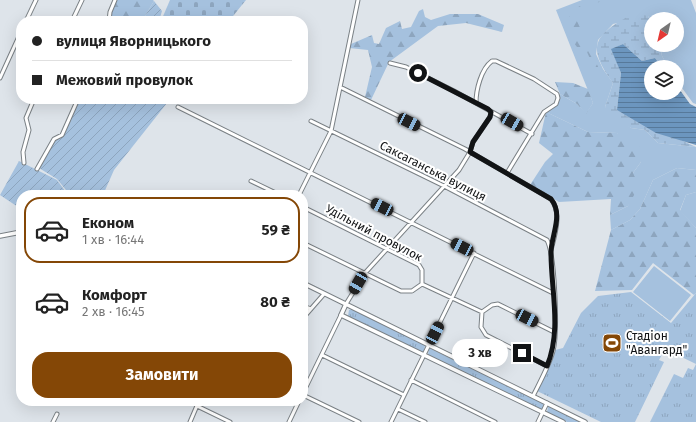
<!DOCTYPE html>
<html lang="uk">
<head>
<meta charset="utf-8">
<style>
	:root { --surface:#fff; --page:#f6f6f6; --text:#222; --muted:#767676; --line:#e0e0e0; --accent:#844706 }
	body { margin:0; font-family:"Fira Sans",sans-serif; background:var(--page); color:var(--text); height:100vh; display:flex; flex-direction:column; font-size:15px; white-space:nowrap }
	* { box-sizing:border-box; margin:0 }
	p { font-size:13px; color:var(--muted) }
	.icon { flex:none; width:22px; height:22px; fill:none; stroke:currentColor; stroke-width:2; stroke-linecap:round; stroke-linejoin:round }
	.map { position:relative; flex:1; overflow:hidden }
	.drawer { position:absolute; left:16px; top:190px; width:292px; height:216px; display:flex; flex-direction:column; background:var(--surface); border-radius:16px; box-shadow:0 4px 16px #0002 }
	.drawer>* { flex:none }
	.banner { position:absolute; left:16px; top:16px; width:292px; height:88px; border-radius:16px; box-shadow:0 4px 16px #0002; display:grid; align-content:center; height:88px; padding:0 16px; background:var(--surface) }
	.needle { width:26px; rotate:214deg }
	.controls { position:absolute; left:644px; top:12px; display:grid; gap:8px }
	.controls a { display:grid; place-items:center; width:40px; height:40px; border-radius:50%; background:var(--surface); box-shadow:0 4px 16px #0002; font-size:20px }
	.end { position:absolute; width:18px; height:18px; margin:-9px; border:5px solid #111315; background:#fff; box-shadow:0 0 0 2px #fff }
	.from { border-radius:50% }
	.bubble { position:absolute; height:28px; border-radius:14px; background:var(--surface); box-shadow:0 4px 16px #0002; font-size:13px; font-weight:700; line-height:28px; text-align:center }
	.car { position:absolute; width:12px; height:24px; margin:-12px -6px; border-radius:5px; box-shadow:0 0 3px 1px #0007; background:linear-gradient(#222 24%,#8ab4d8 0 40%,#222 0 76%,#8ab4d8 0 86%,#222 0) }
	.banner b { display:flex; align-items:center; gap:14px; height:38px; font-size:15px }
	.banner b+b { border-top:1px solid var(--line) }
	.banner i { width:10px; height:10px; background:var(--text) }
	ul { padding:7px 0 0; list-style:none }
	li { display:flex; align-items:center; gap:12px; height:66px; margin:0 8px 6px; padding:0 8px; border:2px solid transparent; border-radius:16px }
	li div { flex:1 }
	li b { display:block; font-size:15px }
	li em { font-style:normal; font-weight:700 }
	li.active { border-color:var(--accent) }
	li>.icon { width:36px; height:36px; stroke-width:1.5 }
	.cta { display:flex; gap:8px; margin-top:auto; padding:8px 16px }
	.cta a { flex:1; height:46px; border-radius:16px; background:var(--accent); color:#fff; font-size:16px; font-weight:700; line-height:46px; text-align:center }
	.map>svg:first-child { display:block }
	.grass { fill:#a5c1de }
	.forest { fill:url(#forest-firs) }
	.wetland { fill:url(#wetland-marsh) }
	.cemetery { fill:url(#cemetery-stones) }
	.park { fill:url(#park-tufts) }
	.garden { fill:url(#garden-furrows) }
	.water { fill:url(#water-rules) }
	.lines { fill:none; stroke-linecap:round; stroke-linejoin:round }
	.minor-casing { stroke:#7a8085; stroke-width:5 }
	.tertiary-casing { stroke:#7a8085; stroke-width:5.5 }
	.minor { stroke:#fff; stroke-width:3 }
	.tertiary { stroke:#fff; stroke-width:3.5 }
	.route { stroke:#111315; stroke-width:5 }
	.labels { text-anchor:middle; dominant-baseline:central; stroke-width:4; stroke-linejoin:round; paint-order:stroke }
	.street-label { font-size:12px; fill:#111315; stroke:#fff }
	.poi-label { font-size:12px; fill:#111315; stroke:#fff; text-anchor:start }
</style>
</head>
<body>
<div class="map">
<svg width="696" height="422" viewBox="0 0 696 422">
	<defs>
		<pattern id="forest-firs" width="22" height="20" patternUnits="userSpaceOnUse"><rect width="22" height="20" fill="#a5c1de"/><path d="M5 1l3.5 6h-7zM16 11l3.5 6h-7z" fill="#8da5be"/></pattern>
		<pattern id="wetland-marsh" width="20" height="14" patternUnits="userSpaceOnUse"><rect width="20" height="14" fill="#a5c1de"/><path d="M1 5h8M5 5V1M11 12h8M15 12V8" fill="none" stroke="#8da5be"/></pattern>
		<pattern id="cemetery-stones" width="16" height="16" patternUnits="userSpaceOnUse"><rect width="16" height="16" fill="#a5c1de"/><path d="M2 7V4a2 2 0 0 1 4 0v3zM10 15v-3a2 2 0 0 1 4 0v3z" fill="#8da5be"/></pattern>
		<pattern id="park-tufts" width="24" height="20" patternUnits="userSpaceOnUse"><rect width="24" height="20" fill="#a5c1de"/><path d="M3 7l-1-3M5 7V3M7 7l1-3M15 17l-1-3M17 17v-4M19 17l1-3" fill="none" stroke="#8da5be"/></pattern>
		<pattern id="garden-furrows" width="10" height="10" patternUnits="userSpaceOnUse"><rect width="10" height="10" fill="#a5c1de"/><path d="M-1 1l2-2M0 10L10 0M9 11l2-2" fill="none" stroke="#8da5be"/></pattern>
		<pattern id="water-rules" width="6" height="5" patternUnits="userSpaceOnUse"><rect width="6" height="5" fill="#6c96bf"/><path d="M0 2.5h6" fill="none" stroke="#57799a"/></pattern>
	</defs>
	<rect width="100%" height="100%" fill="#dee4ea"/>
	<path class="grass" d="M582,0H691L696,13V104L693,103L677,81V67H668L662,56L660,45H677V19H651V22L648,16L613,24L598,40L596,54L603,69L613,83L605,107L631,128L645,130L658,143L696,147V170L677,168L653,180L640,209L630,220L611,230L610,215L628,206L633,173L641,162L617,133L588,132L546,112L552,108L560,94L577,104L586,113L593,103L556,10Z
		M696,192V228L680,211L686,195Z
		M654,266L691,295L670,321L633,292Z"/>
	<path class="forest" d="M116,0H153L154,1L142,21H112L110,17Z
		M593,0H603L577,13L576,19L600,71L597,74L587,52L577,47L570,38L569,24V16L574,9Z
		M423,9L425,17L431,20L450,14H478L504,25L502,32L466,23L438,26L389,62L371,100L365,97L372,67L368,50L349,48L351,44L372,35L374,43L379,44L386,28L400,21L402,29L411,27L419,11Z
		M555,82L573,83L588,89L593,103L586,114L577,104L560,94Z
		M546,112L588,132L617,133L639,145L641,162L633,173L639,186L628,206L610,215L611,199L559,202L530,185L545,162L553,154L539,143Z
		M677,168L696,170V192L686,195L680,210L696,228V293L694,295L653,263L632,290L595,291L611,230L630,220L640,209L653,180Z"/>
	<path class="wetland" d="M634,13L648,16L651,22V45H660L662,56L668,67H662L655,58L642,61L623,44L612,49L621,73L617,110L696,147L658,143L645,130L631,128L609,116L605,107L613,83C585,44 595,35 634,13Z"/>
	<path class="cemetery" d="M170,0H246L229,21H161Z"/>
	<path class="park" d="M631,292L671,323L696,293V422H650L674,374L683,378L688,368L693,370L696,364L665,349L659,360L664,362L635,422H601L537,391L555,350L563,348L581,313L598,296Z
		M352,309L425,345L424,352H422L348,316L349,310Z
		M429,348L543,403V409L541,410L428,355Z
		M548,407H551L582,422H567L547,412Z"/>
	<path class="garden" d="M154,1L162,11L159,21H142Z
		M79,99H160L167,103L114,170L103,195H70L57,179L39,168L56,139L62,136Z
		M19,161L57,180L68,195H21V209L0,195Z"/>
	<path class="water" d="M623,44L642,61L655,58L662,67H651V93H677V86L690,104L696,107V145L656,133L617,110L621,73L611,49Z"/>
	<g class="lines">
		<defs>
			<path id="minor" d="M26,21L36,0
				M72,21L82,0
				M109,21L110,12L115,0
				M390,63L406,67L454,91L532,134
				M0,78L21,32
				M340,87L465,149L551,199C562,213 555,235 551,250
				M476,103C476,90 481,69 492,61H496L534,79L557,94L558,98L556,104L544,112L507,173
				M178,107L553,293
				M311,121L444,186L547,240C555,255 558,333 553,351C549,366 540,382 533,396
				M24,163L23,152L29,130L26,118L34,99
				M37,169L54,139L62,135L78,99
				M251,181L280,195
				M299,195L331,131L358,0
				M303,207L419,265L422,270V284
				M303,243L401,291H412L422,284
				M422,284L482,312
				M346,304L365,273L459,170L470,152L473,142L490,117L491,112
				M303,306L311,309
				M482,312L481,327L486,335L547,366
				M482,312L492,305L498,304L554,332
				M303,318L324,294
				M322,355L404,395
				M411,380L495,422
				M303,393L341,315
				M303,395L359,422
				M197,406L230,422
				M398,409L425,422
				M53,422L57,414
				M190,422L199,401
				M289,422L299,401
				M391,422L474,253
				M538,422L547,403"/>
			<path id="tertiary" d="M0,236L21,232
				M303,283L585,422
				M346,304L341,315L563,422"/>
		</defs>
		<use href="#minor" class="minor-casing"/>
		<use href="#tertiary" class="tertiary-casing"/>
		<use href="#minor" class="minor"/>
		<use href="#tertiary" class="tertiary"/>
	</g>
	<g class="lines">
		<path class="route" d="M418,73L488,109L491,112L490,117L473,142L470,152L551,199C564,215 551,235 551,253C551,290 562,330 547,366L522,353"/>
	</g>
	<defs>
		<symbol id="stadium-square" viewBox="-11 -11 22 22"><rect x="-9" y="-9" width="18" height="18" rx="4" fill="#844706" stroke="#fff"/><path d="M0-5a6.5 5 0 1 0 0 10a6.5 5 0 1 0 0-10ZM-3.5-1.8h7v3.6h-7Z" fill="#fff"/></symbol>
	</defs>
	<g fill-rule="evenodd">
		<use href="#stadium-square" x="601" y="332" width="22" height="22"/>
	</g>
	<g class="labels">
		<g class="street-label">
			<text transform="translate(433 171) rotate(27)">Саксаганська вулиця</text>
			<text transform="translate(374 233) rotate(28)">Удільний провулок</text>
		</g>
		<g class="poi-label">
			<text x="626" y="336">Стадіон<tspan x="626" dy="14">"Авангард"</tspan></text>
		</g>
	</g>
</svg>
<div class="controls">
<a><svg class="needle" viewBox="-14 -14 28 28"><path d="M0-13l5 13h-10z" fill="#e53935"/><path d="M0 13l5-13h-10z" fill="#767676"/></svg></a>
<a><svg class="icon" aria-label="layers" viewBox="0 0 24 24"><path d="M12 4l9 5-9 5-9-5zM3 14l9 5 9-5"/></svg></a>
</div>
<i class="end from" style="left:418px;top:73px"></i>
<i class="end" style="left:522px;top:353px"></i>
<div class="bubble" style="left:452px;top:339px;width:56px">3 хв</div>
<i class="car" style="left:409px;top:122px;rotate:116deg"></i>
<i class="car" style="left:512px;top:122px;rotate:120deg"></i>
<i class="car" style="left:382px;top:207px;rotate:296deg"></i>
<i class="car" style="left:462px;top:247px;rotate:297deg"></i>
<i class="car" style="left:358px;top:283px;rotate:210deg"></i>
<i class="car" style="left:527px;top:318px;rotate:117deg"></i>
<i class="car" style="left:435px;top:333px;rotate:27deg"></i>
<div class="banner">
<b><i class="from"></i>вулиця Яворницького</b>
<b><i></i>Межовий провулок</b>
</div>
<section class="drawer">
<ul>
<li class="active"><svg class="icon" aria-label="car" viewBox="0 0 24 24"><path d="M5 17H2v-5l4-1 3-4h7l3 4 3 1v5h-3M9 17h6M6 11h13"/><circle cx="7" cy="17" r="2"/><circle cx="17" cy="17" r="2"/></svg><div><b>Економ</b><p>1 хв · 16:44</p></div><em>59 ₴</em></li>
<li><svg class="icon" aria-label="car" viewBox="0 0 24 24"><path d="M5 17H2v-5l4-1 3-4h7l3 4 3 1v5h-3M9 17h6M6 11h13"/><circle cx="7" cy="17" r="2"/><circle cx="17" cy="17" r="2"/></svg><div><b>Комфорт</b><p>2 хв · 16:45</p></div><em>80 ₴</em></li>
</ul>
<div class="cta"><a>Замовити</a></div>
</section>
</div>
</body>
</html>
